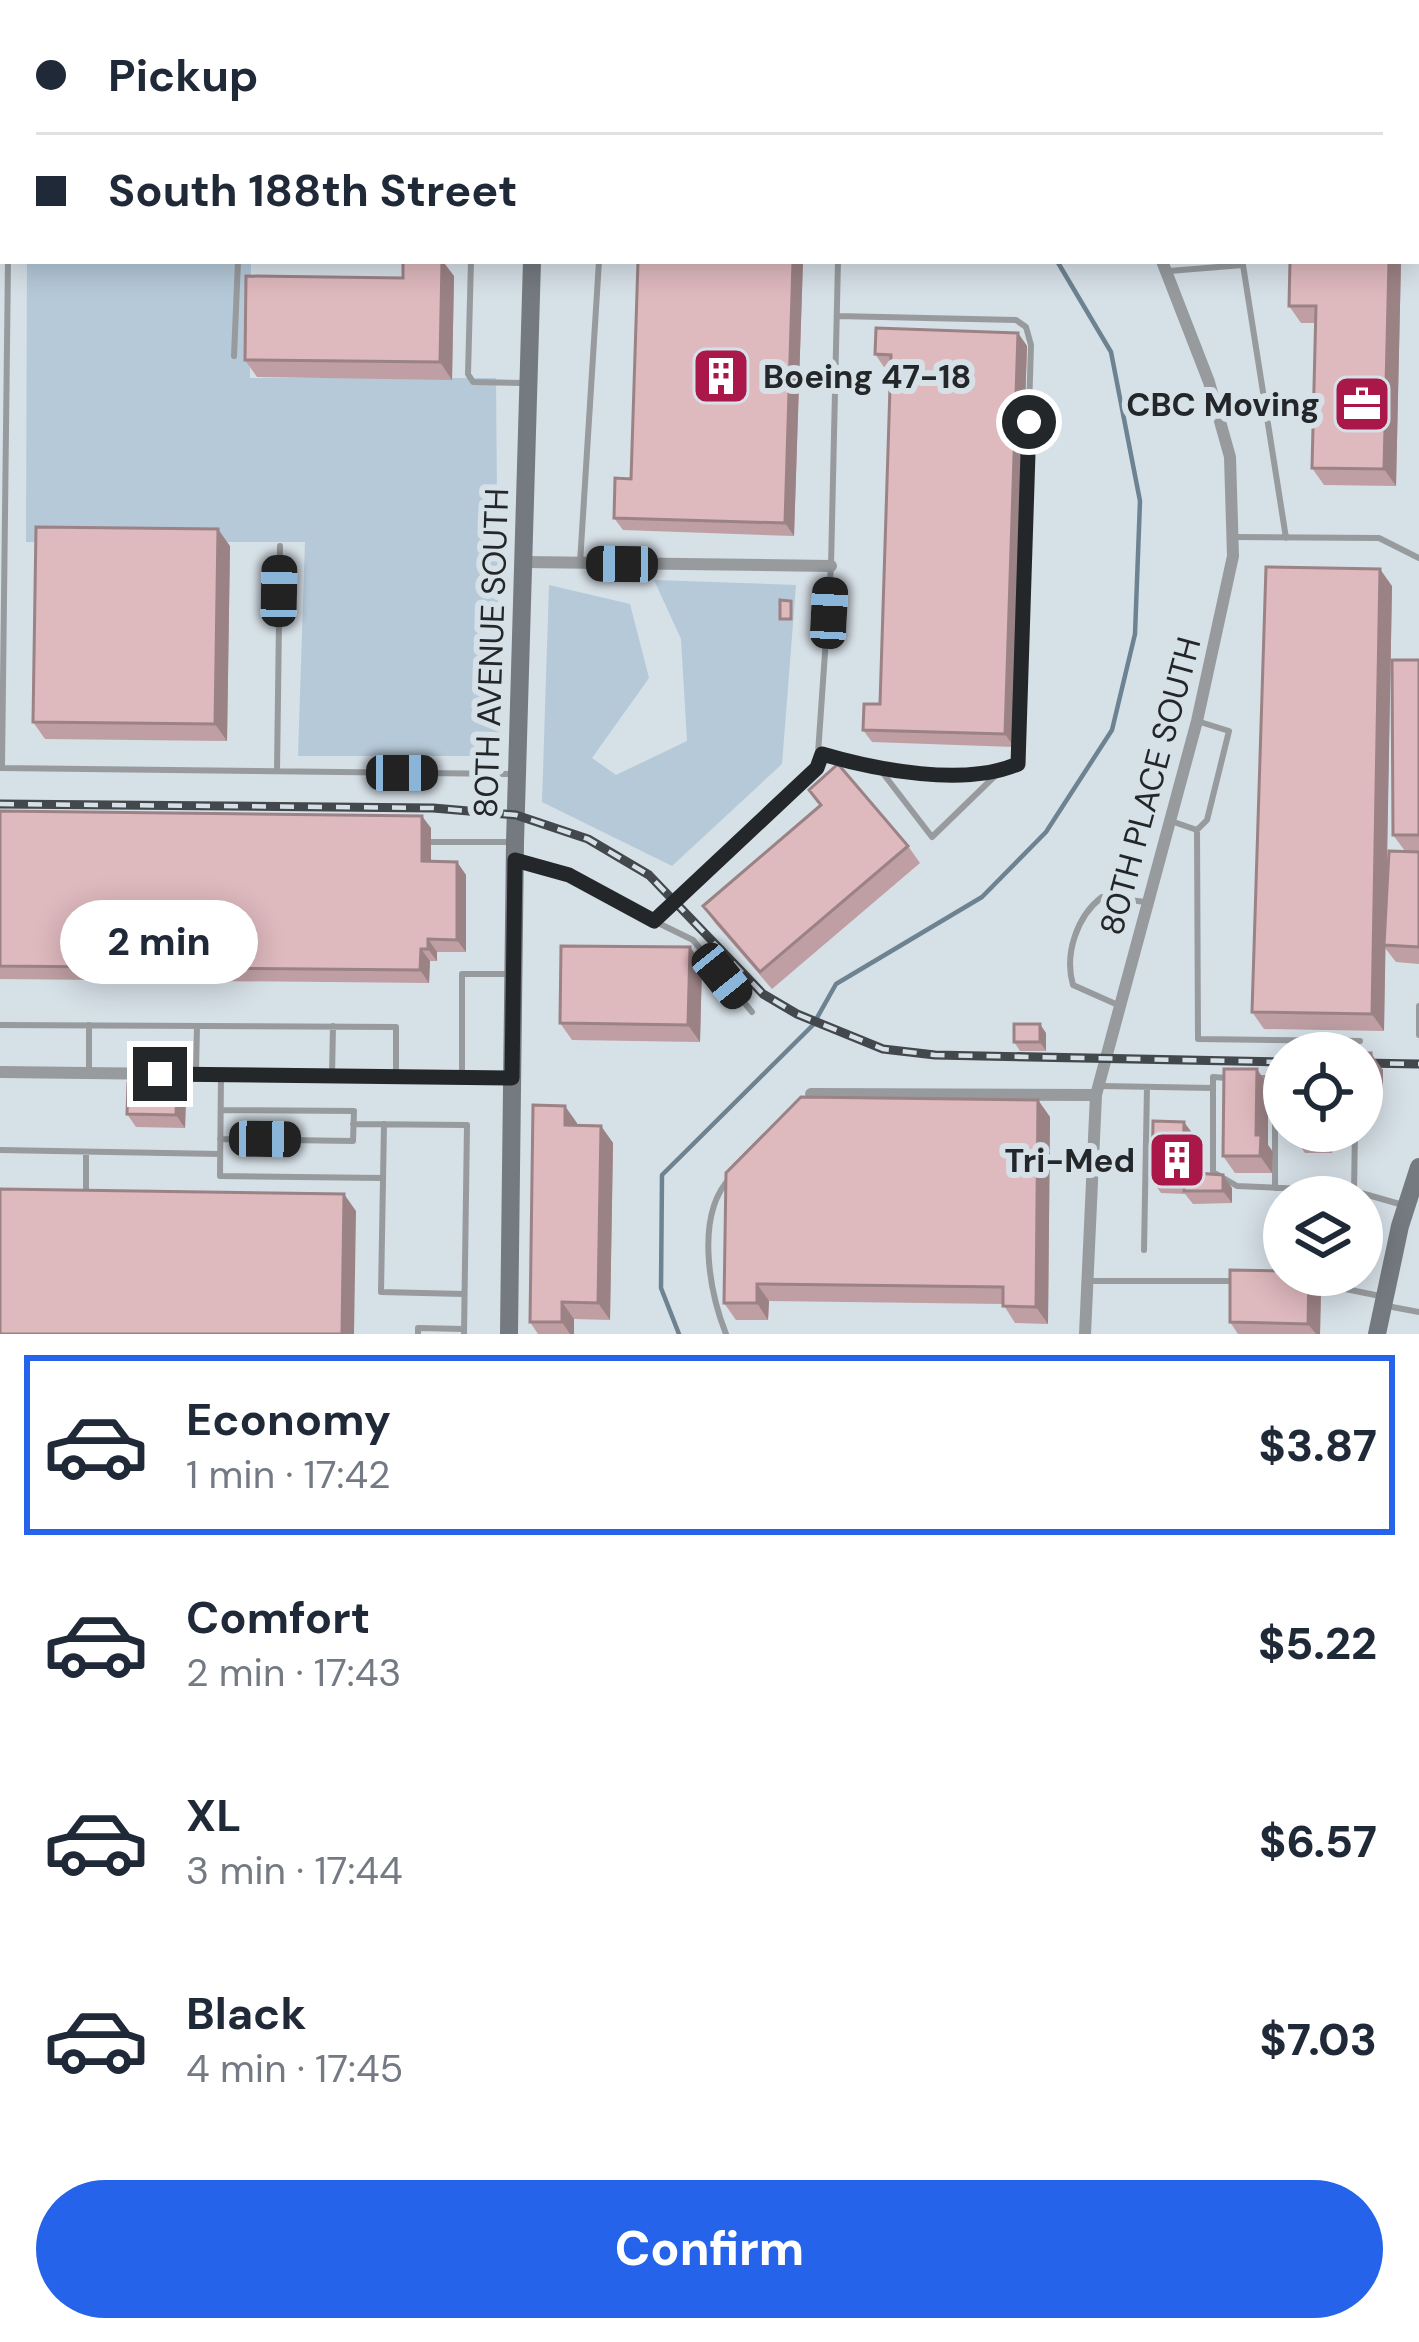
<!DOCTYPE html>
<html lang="en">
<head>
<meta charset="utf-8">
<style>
	:root { --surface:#fff; --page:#f2f2f3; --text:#1f2937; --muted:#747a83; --line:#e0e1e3; --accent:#2563eb }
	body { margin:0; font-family:"DM Sans",sans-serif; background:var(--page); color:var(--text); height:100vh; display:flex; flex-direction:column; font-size:45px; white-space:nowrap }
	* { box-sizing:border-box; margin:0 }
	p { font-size:39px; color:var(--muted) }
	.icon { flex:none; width:66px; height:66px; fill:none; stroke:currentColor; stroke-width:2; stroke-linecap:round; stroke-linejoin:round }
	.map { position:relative; height:1334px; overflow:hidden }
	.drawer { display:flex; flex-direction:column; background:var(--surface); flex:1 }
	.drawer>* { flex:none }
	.hud { position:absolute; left:0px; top:0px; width:1419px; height:264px; box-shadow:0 6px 30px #0003; display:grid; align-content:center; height:264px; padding:0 36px; background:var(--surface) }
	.fabs { position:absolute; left:1263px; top:1032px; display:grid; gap:24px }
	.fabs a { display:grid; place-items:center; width:120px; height:120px; border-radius:50%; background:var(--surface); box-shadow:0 6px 30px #0003; font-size:60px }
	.end { position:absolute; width:54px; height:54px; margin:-27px; border:15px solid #23272a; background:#fff; box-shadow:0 0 0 6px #fff }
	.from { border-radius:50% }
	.bubble { position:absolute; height:84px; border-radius:42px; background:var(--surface); box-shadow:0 6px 30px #0003; font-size:39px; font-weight:800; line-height:84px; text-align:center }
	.car { position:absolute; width:36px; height:72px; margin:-36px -18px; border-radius:15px; box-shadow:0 0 9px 3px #0007; background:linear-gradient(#222 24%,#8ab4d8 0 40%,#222 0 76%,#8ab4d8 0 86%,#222 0) }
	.hud b { display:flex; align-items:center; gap:42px; height:114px; font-size:45px }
	.hud b+b { border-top:3px solid var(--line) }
	.hud i { width:30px; height:30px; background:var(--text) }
	ul { padding:21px 0 0; list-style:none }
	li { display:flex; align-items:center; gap:36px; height:180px; margin:0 24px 18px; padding:0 12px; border:6px solid transparent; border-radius:0px }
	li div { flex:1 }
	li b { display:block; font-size:45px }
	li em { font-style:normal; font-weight:800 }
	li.selected { border-color:var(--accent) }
	li>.icon { width:108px; height:108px; stroke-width:1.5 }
	.cta { display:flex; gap:24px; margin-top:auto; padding:24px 36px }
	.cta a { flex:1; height:138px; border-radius:72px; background:var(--accent); color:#fff; font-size:48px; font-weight:800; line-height:138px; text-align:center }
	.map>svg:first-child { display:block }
	.green { fill:#b5c9d8 }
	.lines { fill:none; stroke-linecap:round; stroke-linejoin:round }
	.stream { stroke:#6d8392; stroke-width:4.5 }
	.lane { stroke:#979b9e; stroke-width:6 }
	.street { stroke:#979b9e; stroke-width:12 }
	.secondary { stroke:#747a7f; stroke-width:18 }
	.rail-casing { stroke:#43484c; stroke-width:9 }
	.rail { stroke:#d6e0e7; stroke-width:4.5; stroke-dasharray:14; stroke-linecap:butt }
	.wall { fill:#bf9fa3 }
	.shaded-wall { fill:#9b8285 }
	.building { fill:#deb9be; stroke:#9b8285; stroke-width:3 }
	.route { stroke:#23272a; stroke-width:15 }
	.labels { text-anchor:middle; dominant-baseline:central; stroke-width:12; stroke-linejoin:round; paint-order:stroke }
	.poi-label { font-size:33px; font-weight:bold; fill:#23272a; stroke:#d6e0e7; text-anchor:end }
	.street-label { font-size:33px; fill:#23272a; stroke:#d6e0e7 }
</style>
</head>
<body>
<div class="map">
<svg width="1419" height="1334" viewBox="0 0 1419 1334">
	<rect width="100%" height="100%" fill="#d6e0e7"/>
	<path class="green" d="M27,261H251L250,378H496L499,756H298L305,542H26Z
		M654,580L796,585L782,764L672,866L542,802L549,585L630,604L649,678L592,758L616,775L687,741L681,639Z"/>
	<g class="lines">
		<path class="stream" d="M905,0L907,3
			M679,1334L661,1288L662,1175L813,1025L836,984L982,897L1046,832L1112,730L1135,634L1140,501L1111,352L1057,261"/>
		<path class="lane" d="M819,0L821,3
			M1113,0L1114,3
			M1158,0L1160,3
			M485,3L486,0
			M615,3V0
			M1384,3V0
			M0,229H3
			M471,261L468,374L473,382L526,383
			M1169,271L1243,265L1286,538
			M837,316L1016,320L1026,327L1031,345L1018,764L998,773
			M234,356L238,261
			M1234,537L1379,538L1419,558
			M580,563L599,261
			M822,754L882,772L932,837L998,773L882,772
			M2,767L8,261
			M0,768L513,774
			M277,771L280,546
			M1171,821L1197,830L1198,1039L1360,1041
			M1197,830L1207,820L1229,731L1197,721
			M431,842H511
			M518,861L569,875L654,921L817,768L831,566L838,261
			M654,921L693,940L752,1012
			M1118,1005L1073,985C1064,954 1077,916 1102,897L1146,902
			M1419,1006V1035
			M0,1025L396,1027V1077
			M196,1071L197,1026
			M89,1073V1025
			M221,1075L220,1176L383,1178
			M332,1076L333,1026
			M462,1077V974H511
			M1228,1078L1213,1077V1172L1237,1186L1354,1191L1403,1205
			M1259,1078H1275V1188
			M1101,1086L1213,1088
			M353,1124L467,1125L464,1334
			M384,1124L381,1292L464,1294
			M220,1139L353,1141L354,1111L221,1110
			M0,1150L220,1154
			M86,1190V1152
			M1354,1191L1355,1131
			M1144,1250L1147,1087
			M1089,1281H1238
			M1311,1282L1380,1296
			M1387,1306L1419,1312
			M418,1334V1328L463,1329
			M726,1334C709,1291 695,1215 730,1178"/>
		<path class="street" d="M1060,0L1062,3
			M525,562L831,566
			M0,1072L512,1078
			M811,1094L1096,1095
			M1085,1334L1096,1095L1197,721L1233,556L1230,457L1209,382L1162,261"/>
		<path class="secondary" d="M545,3L546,0
			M509,1334L515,842L532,261
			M1377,1334L1400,1226L1419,1167"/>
		<defs>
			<path id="rail" d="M0,804L433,808L516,815L588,839L649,875L763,994L797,1014L883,1049L935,1055L1284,1062
				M1362,1063L1419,1064"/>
		</defs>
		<use href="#rail" class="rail-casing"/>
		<use href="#rail" class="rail"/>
	</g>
	<path class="wall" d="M0,0H465V3H3V159H0Z
		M403,261H443L454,276L452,380L257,377L245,360L403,278Z
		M638,261H803L794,536L623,530L614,518L631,479Z
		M1290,261H1401L1396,486L1324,485L1312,468L1316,323H1301L1289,306Z
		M1018,333L1027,346L1014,747L872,742L863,730L880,704L891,367H884L875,354Z
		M230,546L227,741L45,739L33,722Z
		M1392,586L1386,896L1405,851L1393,835L1419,660V964L1396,962L1385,948L1384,1031L1264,1029L1252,1012Z
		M809,790L908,846L920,863L772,989L715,923L703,906L820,806Z
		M0,811L431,828V862H457L466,875V952H437V961H430L429,983L0,979Z
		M690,947L702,964L700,1042L572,1040L560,1023Z
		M1046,1033V1051H1020L1014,1042Z
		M1362,1053L1383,1070V1090H1362Z
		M1268,1086V1145L1273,1152L1272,1173H1235L1223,1156Z
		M186,1096L185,1128L136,1127L127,1114Z
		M1038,1100L1050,1117L1048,1324L1015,1323L1003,1304L769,1301L768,1320H736L724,1303Z
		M577,1123V1126H601L613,1143L610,1320L574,1319V1334H538L530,1322Z
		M1293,1131H1333L1332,1153H1305L1293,1136Z
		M1193,1134V1173L1232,1188V1203L1193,1204L1185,1194L1161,1193L1152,1180Z
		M1321,1288L1320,1334H1238L1230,1322Z"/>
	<path class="shaded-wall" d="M442,261L454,276L452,380L440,362Z
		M793,261H803L794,536L785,523Z
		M1389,261H1401L1396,486L1384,469Z
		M1018,333L1027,346L1014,747L1005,734Z
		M218,529L230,546L227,741L215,724Z
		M1380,569L1392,586L1384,1031L1372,1014Z
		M422,816L431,828V874L422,861Z
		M457,862L466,875V952L457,940Z
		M428,939L437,952V961L428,949Z
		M690,947L702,964L700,1042L688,1025Z
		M421,949L430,961L429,983L420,970Z
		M1040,1024L1046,1033V1051L1040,1042Z
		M1371,1053L1383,1070V1090L1371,1073Z
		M1257,1069L1268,1086V1145L1273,1152L1272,1173L1260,1156L1256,1135Z
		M177,1084L186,1096L185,1128L176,1115Z
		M1038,1100L1050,1117L1048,1324L1036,1307Z
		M565,1106L577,1123V1142L565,1125Z
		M1184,1122L1193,1134L1192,1185L1183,1172Z
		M601,1126L613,1143L610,1320L598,1303Z
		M1321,1131H1333L1332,1153L1321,1136Z
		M1223,1175L1232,1188V1203L1223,1191Z
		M344,1194L356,1211L354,1334H342Z
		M1309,1275H1312L1321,1288L1320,1334H1316L1308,1324Z
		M757,1284L769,1301L768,1320L757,1303Z
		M562,1302L574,1319V1334H570L562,1322Z"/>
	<path class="building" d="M0,0H453L452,3H3V142H0Z
		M646,0H802L801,3H646Z
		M1169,0H1325V3H1169Z
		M403,261H442L440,362L245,360L246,276L403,278Z
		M638,261H793L785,523L614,518L615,478L631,479Z
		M1290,261H1389L1384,469L1312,468L1316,306H1289Z
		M876,328L1018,333L1005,734L863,730L864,704H880L891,355L875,354Z
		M36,527L218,529L215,724L33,722Z
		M1266,567L1380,569L1372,1014L1252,1012Z
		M780,600L791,601V619H780Z
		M1392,660H1419V835H1393Z
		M838,764L908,846L760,972L703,906L821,805L809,790Z
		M0,811L422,816V861L457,862V940L428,939V949H421L420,970L0,966Z
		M1389,851L1419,852V947L1384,945Z
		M561,946L690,947L688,1025L560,1023Z
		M1014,1024H1040V1042H1014Z
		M1362,1053H1371V1073H1362Z
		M1224,1069H1257L1256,1135H1261L1260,1156H1223Z
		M128,1083L177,1084L176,1115L127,1114Z
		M801,1097L1038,1100L1036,1307L1003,1306V1287L757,1284V1303H724L726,1173Z
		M533,1105L565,1106V1125L601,1126L598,1303L562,1302V1322H530Z
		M1153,1121L1184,1122L1183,1172L1223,1175V1191H1184V1181L1152,1180Z
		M1293,1131H1321V1136H1293Z
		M0,1189L344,1194L342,1334H0Z
		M1230,1270L1284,1271V1275H1309L1308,1324L1230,1322Z"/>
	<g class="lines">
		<path class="route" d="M160,1074L512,1078L515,860L569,875L654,921L817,768L822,754C876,770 965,787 1018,764L1029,422"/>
	</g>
	<defs>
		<symbol id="building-square" viewBox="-11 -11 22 22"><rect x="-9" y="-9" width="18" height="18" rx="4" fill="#aa1749" stroke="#d6e0e7"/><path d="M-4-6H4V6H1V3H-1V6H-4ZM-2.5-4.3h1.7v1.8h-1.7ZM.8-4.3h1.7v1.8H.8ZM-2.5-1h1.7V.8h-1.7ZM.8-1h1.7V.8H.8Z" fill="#fff"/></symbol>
		<symbol id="office-square" viewBox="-11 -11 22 22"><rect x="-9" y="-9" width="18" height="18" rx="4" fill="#aa1749" stroke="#d6e0e7"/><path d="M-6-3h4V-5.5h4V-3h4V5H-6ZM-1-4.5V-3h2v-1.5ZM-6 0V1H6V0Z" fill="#fff"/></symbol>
	</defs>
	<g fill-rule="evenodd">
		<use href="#building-square" x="688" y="343" width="66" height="66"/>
		<use href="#office-square" x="1329" y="371" width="66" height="66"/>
		<use href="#building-square" x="1144" y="1127" width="66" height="66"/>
	</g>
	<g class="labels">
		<g class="poi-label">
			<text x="763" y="376" text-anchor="start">Boeing 47-18</text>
			<text x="1320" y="404">CBC Moving</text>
			<text x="1135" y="1160">Tri-Med</text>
		</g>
		<g class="street-label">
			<text transform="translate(491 653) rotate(-88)">80TH AVENUE SOUTH</text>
			<text transform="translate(1150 786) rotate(-75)">80TH PLACE SOUTH</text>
		</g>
	</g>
</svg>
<div class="fabs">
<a><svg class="icon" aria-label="locate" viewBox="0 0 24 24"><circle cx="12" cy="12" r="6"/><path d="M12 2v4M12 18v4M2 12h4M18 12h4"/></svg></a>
<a><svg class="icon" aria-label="layers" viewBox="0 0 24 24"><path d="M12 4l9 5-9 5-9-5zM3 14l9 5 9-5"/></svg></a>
</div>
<i class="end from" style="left:1029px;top:422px"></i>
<i class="end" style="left:160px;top:1074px"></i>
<div class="bubble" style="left:60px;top:900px;width:198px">2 min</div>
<i class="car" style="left:622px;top:564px;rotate:271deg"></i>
<i class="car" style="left:279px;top:591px;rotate:1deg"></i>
<i class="car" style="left:829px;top:613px;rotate:3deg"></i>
<i class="car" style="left:402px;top:773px;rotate:90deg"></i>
<i class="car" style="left:722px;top:976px;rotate:141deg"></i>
<i class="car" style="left:265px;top:1139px;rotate:91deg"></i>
<div class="hud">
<b><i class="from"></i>Pickup</b>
<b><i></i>South 188th Street</b>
</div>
</div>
<section class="drawer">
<ul>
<li class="selected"><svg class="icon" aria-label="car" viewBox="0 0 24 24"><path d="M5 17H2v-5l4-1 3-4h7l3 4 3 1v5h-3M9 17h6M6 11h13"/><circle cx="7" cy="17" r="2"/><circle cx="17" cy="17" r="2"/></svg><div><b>Economy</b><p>1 min · 17:42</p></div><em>$3.87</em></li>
<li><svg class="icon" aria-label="car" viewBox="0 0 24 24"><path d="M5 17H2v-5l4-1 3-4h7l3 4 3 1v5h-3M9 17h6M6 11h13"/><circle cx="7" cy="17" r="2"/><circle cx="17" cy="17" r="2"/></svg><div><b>Comfort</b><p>2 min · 17:43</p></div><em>$5.22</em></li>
<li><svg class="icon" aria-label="car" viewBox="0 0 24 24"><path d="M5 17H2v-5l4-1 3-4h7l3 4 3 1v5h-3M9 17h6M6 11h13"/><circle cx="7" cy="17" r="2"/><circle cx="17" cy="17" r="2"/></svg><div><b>XL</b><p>3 min · 17:44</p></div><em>$6.57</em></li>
<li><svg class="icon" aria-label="car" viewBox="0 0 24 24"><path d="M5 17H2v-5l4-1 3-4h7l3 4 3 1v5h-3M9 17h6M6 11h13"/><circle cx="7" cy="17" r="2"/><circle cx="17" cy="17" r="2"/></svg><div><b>Black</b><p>4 min · 17:45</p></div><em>$7.03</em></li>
</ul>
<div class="cta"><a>Confirm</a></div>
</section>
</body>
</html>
